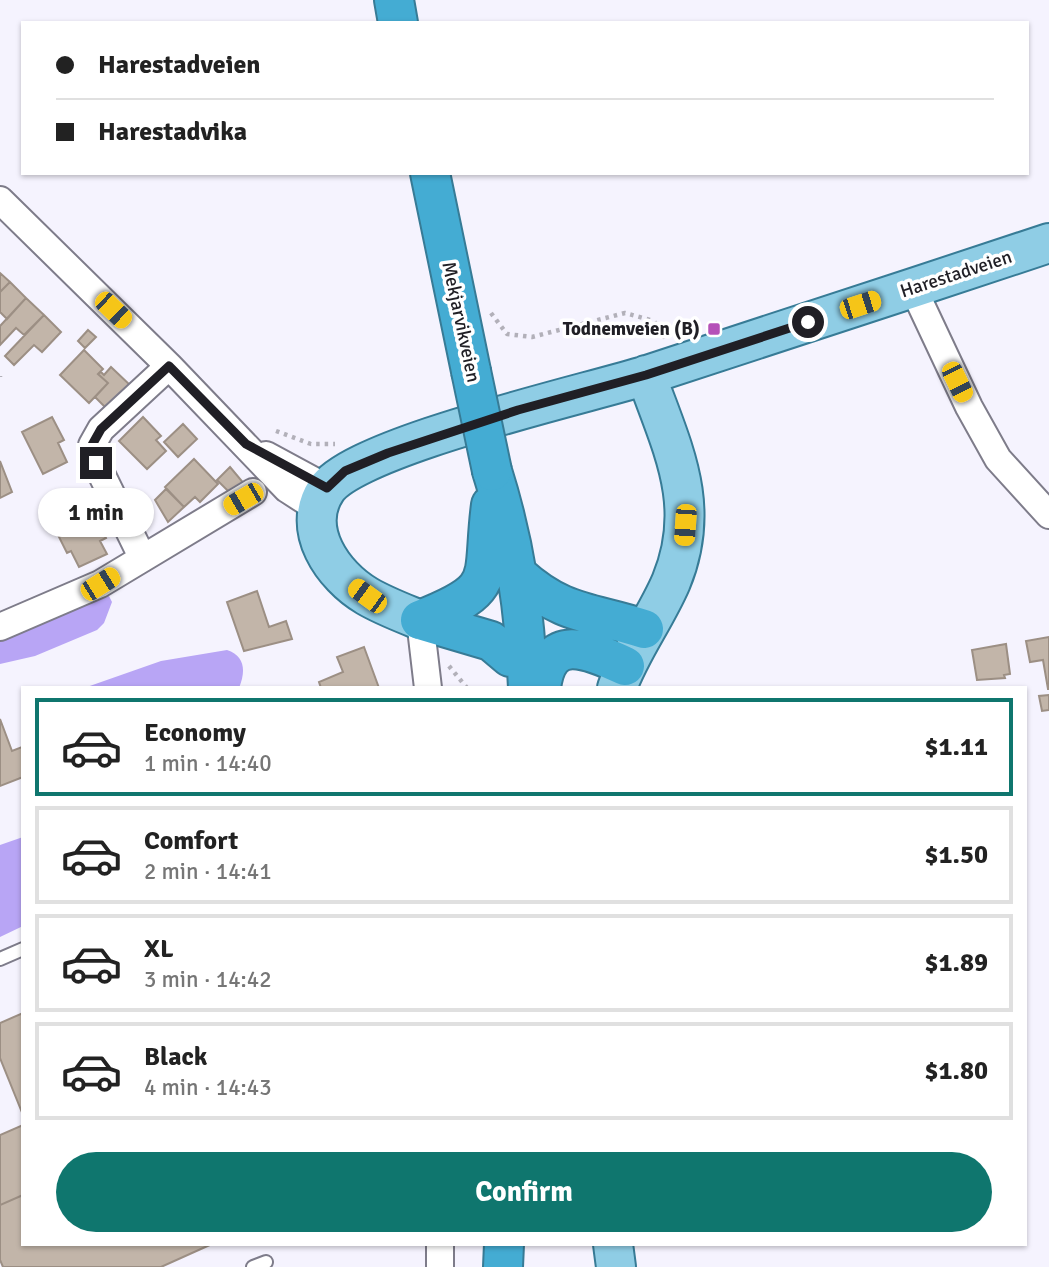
<!DOCTYPE html>
<html lang="en">
<head>
<meta charset="utf-8">
<style>
	:root { --surface:#fff; --page:#f6f6f6; --text:#222; --muted:#767676; --line:#e0e0e0; --accent:#0f766e }
	body { margin:0; font-family:Signika,sans-serif; background:var(--page); color:var(--text); height:100vh; display:flex; flex-direction:column; font-size:26px; white-space:nowrap }
	* { box-sizing:border-box; margin:0 }
	p { font-size:23px; color:var(--muted) }
	.icon { flex:none; width:38px; height:38px; fill:none; stroke:currentColor; stroke-width:2; stroke-linecap:round; stroke-linejoin:round }
	.map { position:relative; flex:1; overflow:hidden }
	.sheet { position:absolute; left:21px; top:686px; width:1006px; height:560px; display:flex; flex-direction:column; background:var(--surface); border-radius:0px; box-shadow:0 2px 5px #0004 }
	.sheet>* { flex:none }
	.hud { position:absolute; left:21px; top:21px; width:1008px; height:154px; border-radius:0px; box-shadow:0 2px 5px #0004; display:grid; align-content:center; height:154px; padding:0 35px; background:var(--surface) }
	.end { position:absolute; width:32px; height:32px; margin:-16px; border:9px solid #201f25; background:#fff; box-shadow:0 0 0 4px #fff }
	.from { border-radius:50% }
	.bubble { position:absolute; height:49px; border-radius:24px; background:var(--surface); box-shadow:0 2px 5px #0004; font-size:23px; font-weight:800; line-height:49px; text-align:center }
	.car { position:absolute; width:21px; height:42px; margin:-21px -10px; border-radius:9px; box-shadow:0 0 5px 2px #0007; background:linear-gradient(#f5c518 24%,#345 0 40%,#f5c518 0 76%,#345 0 86%,#f5c518 0) }
	.hud b { display:flex; align-items:center; gap:24px; height:66px; font-size:26px }
	.hud b+b { border-top:2px solid var(--line) }
	.hud i { width:18px; height:18px; background:var(--text) }
	ul { padding:12px 0 0; list-style:none }
	li { display:flex; align-items:center; gap:21px; height:98px; margin:0 14px 10px; padding:0 21px; border:4px solid var(--line); border-radius:0px }
	li div { flex:1 }
	li b { display:block; font-size:26px }
	li em { font-style:normal; font-weight:800 }
	li.current { border-color:var(--accent) }
	li>.icon { width:63px; height:63px; stroke-width:1.5 }
	.primary-button { display:flex; gap:14px; margin-top:auto; padding:14px 35px }
	.primary-button a { flex:1; height:80px; border-radius:42px; background:var(--accent); color:#fff; font-size:28px; font-weight:800; line-height:80px; text-align:center }
	.map>svg:first-child { display:block }
	.forest { fill:#b8a5f5 }
	.building { fill:#c2b5a9; stroke:#9c8f84; stroke-width:2 }
	.lines { fill:none; stroke-linecap:round; stroke-linejoin:round }
	.lane-casing { stroke:#7e7c8a; stroke-width:16 }
	.street-casing { stroke:#7e7c8a; stroke-width:30 }
	.primary-casing { stroke:#377b96; stroke-width:42 }
	.highway-casing { stroke:#377b96; stroke-width:42 }
	.path { stroke:#b2b0b9; stroke-width:4.5; stroke-dasharray:3.5 5; stroke-linecap:butt }
	.lane { stroke:#fff; stroke-width:12 }
	.street { stroke:#fff; stroke-width:26 }
	.primary { stroke:#8fcde5; stroke-width:38 }
	.highway { stroke:#44acd3; stroke-width:38 }
	.highway-bridge-casing { stroke:#377b96; stroke-width:42; stroke-linecap:butt }
	.highway-bridge { stroke:#44acd3; stroke-width:38 }
	.route { stroke:#201f25; stroke-width:9 }
	.poi-dot { fill:#b551b8; stroke:#fff; stroke-width:2.5 }
	.labels { text-anchor:middle; dominant-baseline:central; stroke-width:7; stroke-linejoin:round; paint-order:stroke }
	.street-label { font-size:19px; fill:#201f25; stroke:#fff }
	.poi-label { font-size:19px; font-weight:bold; fill:#201f25; stroke:#fff; text-anchor:end }
</style>
</head>
<body>
<div class="map">
<svg width="1049" height="1267" viewBox="0 0 1049 1267">
	<rect width="100%" height="100%" fill="#f5f3fe"/>
	<path class="forest" d="M106,590L112,602L104,623L97,630L35,656L0,664V636Z
		M227,650C245,656 246,671 239,688H84L161,661Z
		M23,837V926L0,937V845Z"/>
	<path class="building" d="M0,273L10,282L0,292Z
		M10,282L26,298L7,319L0,312V292Z
		M26,298L44,315L24,335L16,328L0,345V326Z
		M44,315L61,332L42,352L34,345L14,365L5,356Z
		M88,330L96,337L85,348L78,341Z
		M84,350L103,369L98,374L108,383L89,403L60,375Z
		M111,367L131,386L108,410L95,397L108,383L98,374L101,372L104,375Z
		M52,417L64,440L58,443L67,462L43,474L22,432Z
		M143,417L161,436L156,440L166,451L147,469L119,441Z
		M183,424L197,439L178,457L164,442Z
		M194,459L218,484L200,502L195,497L184,507L165,487Z
		M0,461L12,492L0,498Z
		M230,467L246,486L233,496L217,480Z
		M166,489L184,507L168,522L155,500Z
		M82,494L106,538L100,541L107,554L79,567L71,551L67,553L55,529L70,521L61,504Z
		M257,591L269,627L286,621L292,639L244,651L227,602Z
		M1049,637V689H1048L1043,660L1030,662L1026,641Z
		M1006,644L1010,674L1004,675L1005,678L977,680L972,650Z
		M364,647L379,688H321L319,682L343,672L337,657Z
		M1049,695V710L1042,711L1039,696Z
		M0,719L12,751L22,747L23,750V777L0,786Z
		M23,1013V1115L0,1058V1023Z
		M23,1125V1195L0,1205V1135Z
		M23,1195V1244H212L161,1267H3L0,1260V1205Z"/>
	<g class="lines">
		<defs>
			<path id="lane" d="M0,959L23,949
				M253,1267L266,1262"/>
			<path id="street" d="M0,200L169,366L287,489L318,509
				M913,288L969,407L998,459L1049,515
				M266,455L327,488
				M142,557L96,463L92,445L101,429L169,366
				M420,620L428,688
				M0,627L100,584L253,492
				M440,1244V1267"/>
			<path id="primary" d="M420,620C403,613 384,606 367,596C333,576 300,529 326,490C355,446 587,394 647,375C781,332 915,287 1049,243
				M617,688C631,650 655,619 671,582C703,505 672,448 646,375
				M613,1244L616,1267"/>
			<path id="highway" d="M394,0L398,23
				M430,173L471,371
				M492,471C515,544 525,611 528,688
				M519,576C562,615 592,612 644,629
				M420,620C501,588 481,581 491,505
				M420,620L491,641L510,657
				M541,688C548,631 588,649 625,666
				M503,1267L504,1244"/>
		</defs>
		<use href="#lane" class="lane-casing"/>
		<use href="#street" class="street-casing"/>
		<use href="#primary" class="primary-casing"/>
		<use href="#highway" class="highway-casing"/>
		<path class="path" d="M491,313L507,334L532,337L625,313L654,321L665,338
			M0,377V376
			M276,431L311,444H335
			M449,666L467,688"/>
		<use href="#lane" class="lane"/>
		<use href="#street" class="street"/>
		<use href="#primary" class="primary"/>
		<use href="#highway" class="highway"/>
		<defs>
			<path id="highway-bridge" d="M471,371L492,471"/>
		</defs>
		<use href="#highway-bridge" class="highway-bridge-casing"/>
		<use href="#highway-bridge" class="highway-bridge"/>
	</g>
	<g class="lines">
		<path class="route" d="M96,463L92,445L101,429L169,366L246,444L327,488L345,471L388,453L518,410L646,375L808,322"/>
	</g>
	<rect class="poi-dot" x="707" y="322" width="14" height="14" rx="3.5"/>
	<g class="labels">
		<g class="street-label">
			<text transform="translate(956 274) rotate(-18)">Harestadveien</text>
			<text transform="translate(461 322) rotate(78)">Mekjarvikveien</text>
		</g>
		<g class="poi-label">
			<text x="700" y="329">Todnemveien (B)</text>
		</g>
	</g>
</svg>
<i class="end from" style="left:808px;top:322px"></i>
<i class="end" style="left:96px;top:463px"></i>
<div class="bubble" style="left:38px;top:488px;width:116px">1 min</div>
<i class="car" style="left:860px;top:305px;rotate:72deg"></i>
<i class="car" style="left:113px;top:310px;rotate:134deg"></i>
<i class="car" style="left:957px;top:382px;rotate:154deg"></i>
<i class="car" style="left:243px;top:499px;rotate:240deg"></i>
<i class="car" style="left:685px;top:525px;rotate:184deg"></i>
<i class="car" style="left:100px;top:584px;rotate:58deg"></i>
<i class="car" style="left:367px;top:596px;rotate:306deg"></i>
<div class="hud">
<b><i class="from"></i>Harestadveien</b>
<b><i></i>Harestadvika</b>
</div>
<section class="sheet">
<ul>
<li class="current"><svg class="icon" aria-label="car" viewBox="0 0 24 24"><path d="M5 17H2v-5l4-1 3-4h7l3 4 3 1v5h-3M9 17h6M6 11h13"/><circle cx="7" cy="17" r="2"/><circle cx="17" cy="17" r="2"/></svg><div><b>Economy</b><p>1 min · 14:40</p></div><em>$1.11</em></li>
<li><svg class="icon" aria-label="car" viewBox="0 0 24 24"><path d="M5 17H2v-5l4-1 3-4h7l3 4 3 1v5h-3M9 17h6M6 11h13"/><circle cx="7" cy="17" r="2"/><circle cx="17" cy="17" r="2"/></svg><div><b>Comfort</b><p>2 min · 14:41</p></div><em>$1.50</em></li>
<li><svg class="icon" aria-label="car" viewBox="0 0 24 24"><path d="M5 17H2v-5l4-1 3-4h7l3 4 3 1v5h-3M9 17h6M6 11h13"/><circle cx="7" cy="17" r="2"/><circle cx="17" cy="17" r="2"/></svg><div><b>XL</b><p>3 min · 14:42</p></div><em>$1.89</em></li>
<li><svg class="icon" aria-label="car" viewBox="0 0 24 24"><path d="M5 17H2v-5l4-1 3-4h7l3 4 3 1v5h-3M9 17h6M6 11h13"/><circle cx="7" cy="17" r="2"/><circle cx="17" cy="17" r="2"/></svg><div><b>Black</b><p>4 min · 14:43</p></div><em>$1.80</em></li>
</ul>
<div class="primary-button"><a>Confirm</a></div>
</section>
</div>
</body>
</html>
